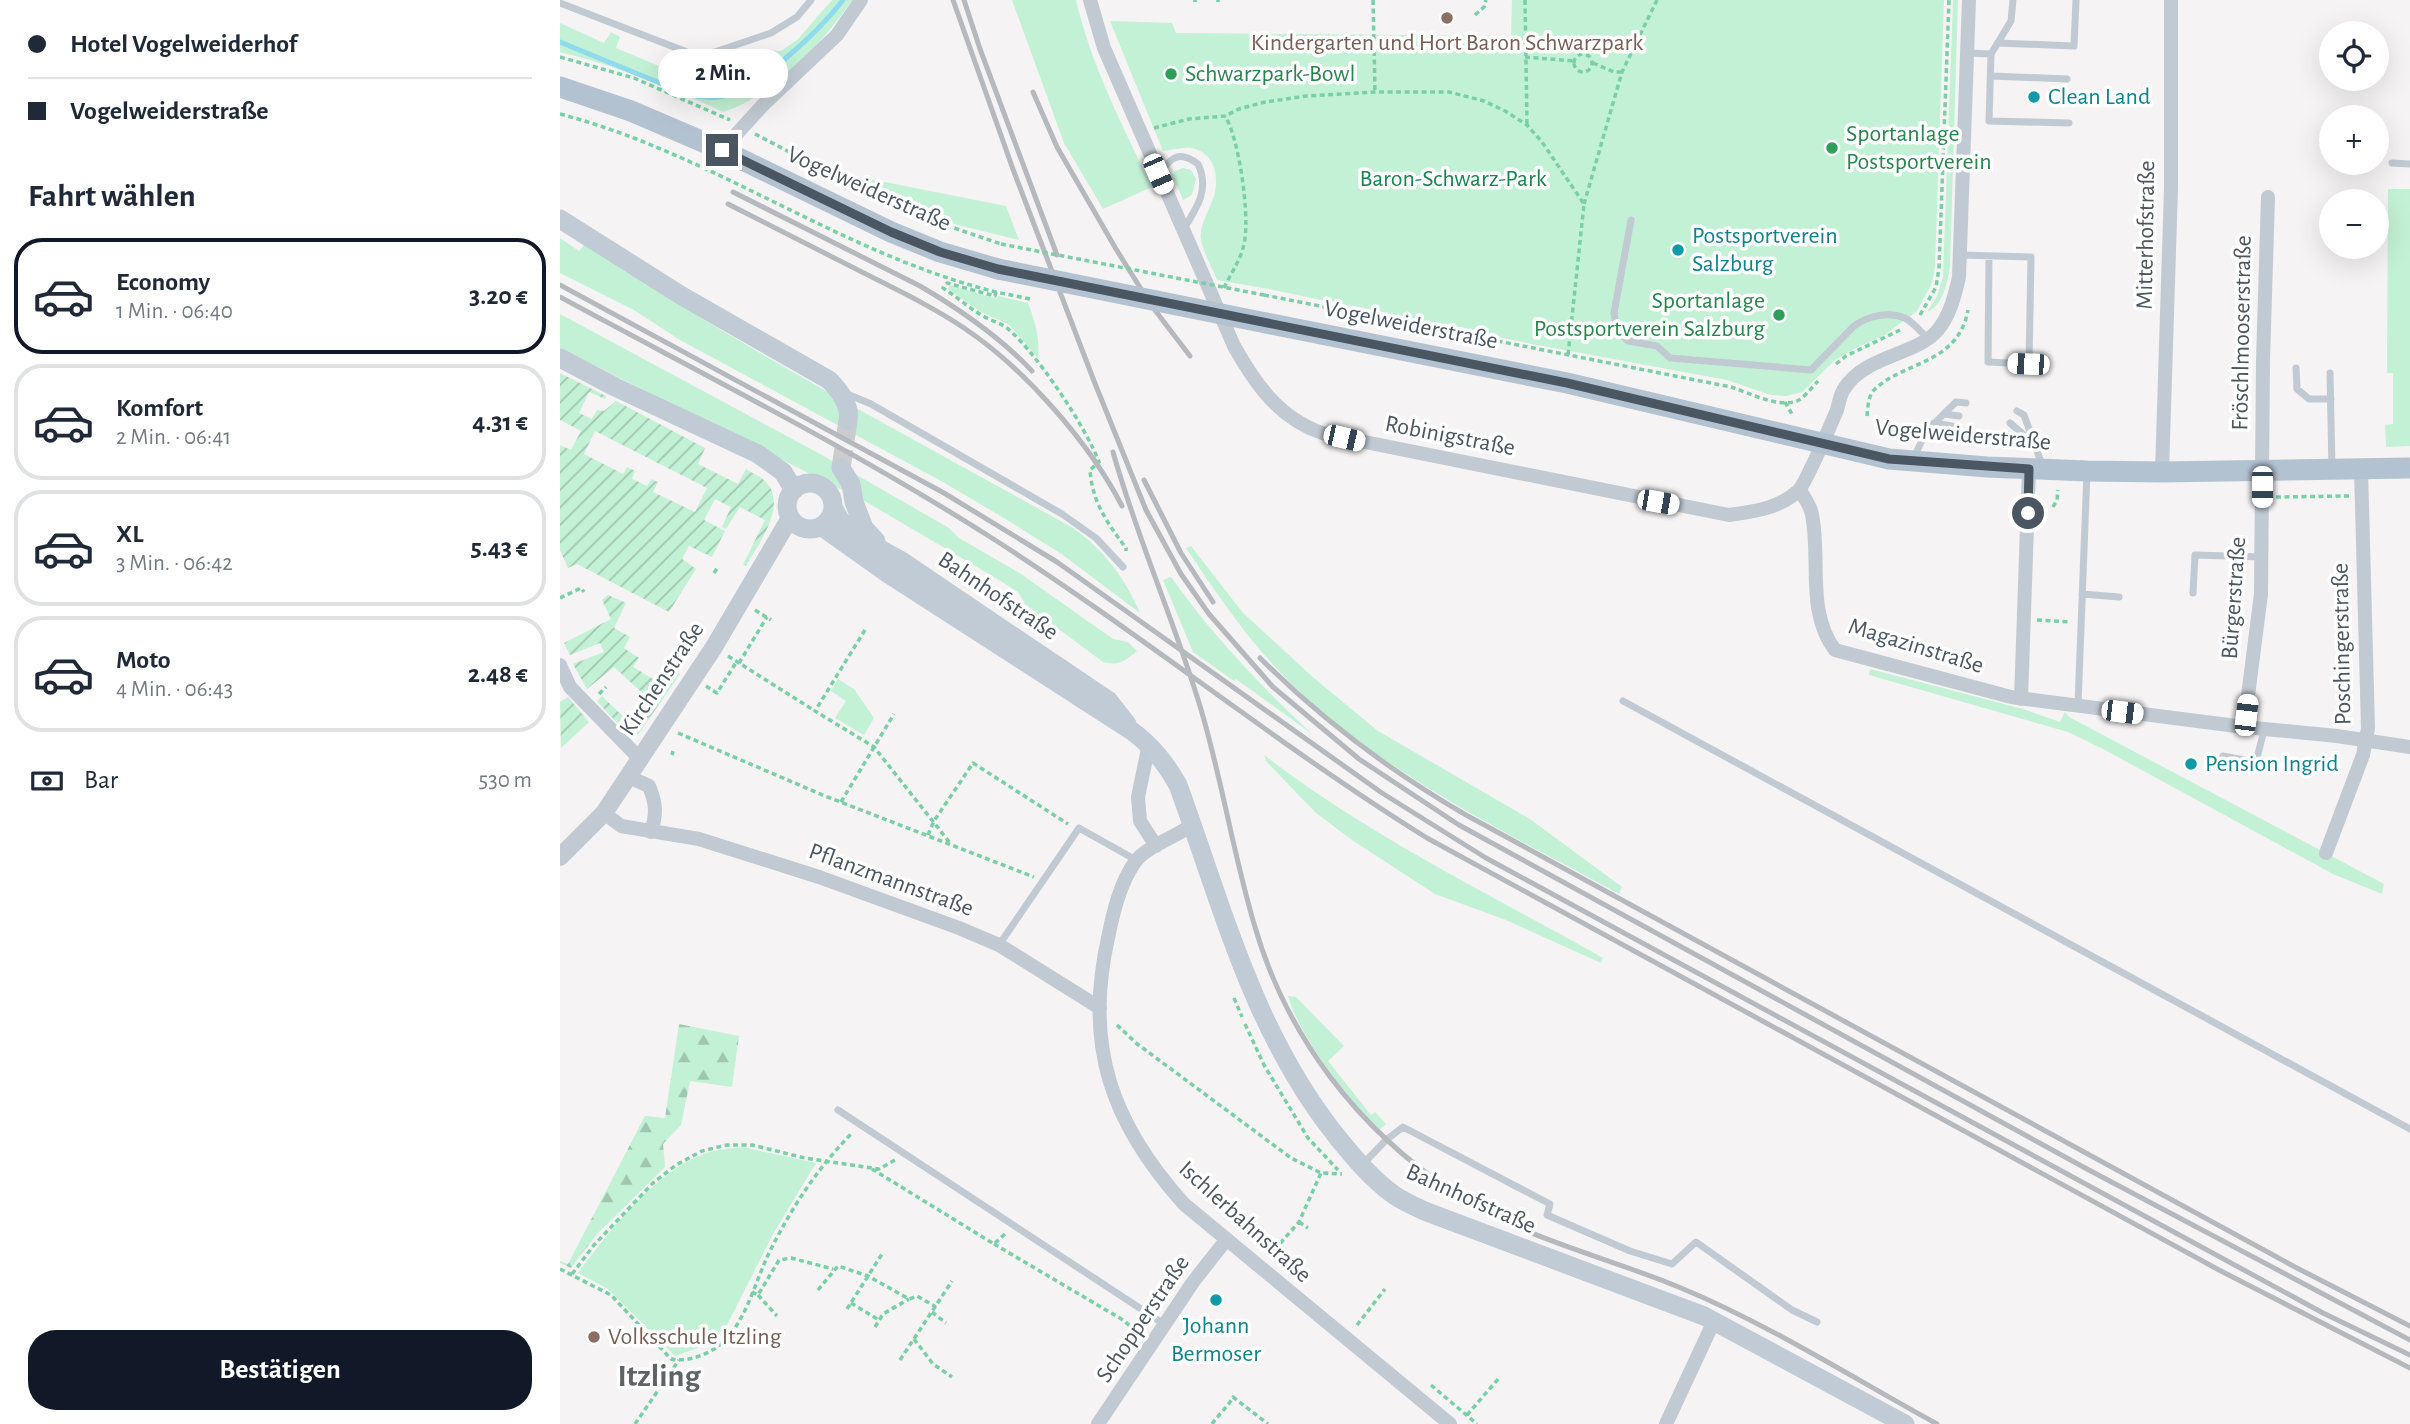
<!DOCTYPE html>
<html lang="de">
<head>
<meta charset="utf-8">
<style>
	:root { --surface:#fff; --page:#f6f6f7; --text:#1f2937; --muted:#747a83; --line:#e0e1e3; --accent:#111827 }
	body { margin:0; font-family:"Alegreya Sans",sans-serif; background:var(--page); color:var(--text); height:100vh; display:flex; flex-direction:column; font-size:26px; white-space:nowrap }
	* { box-sizing:border-box; margin:0 }
	p { font-size:23px; color:var(--muted) }
	.icon { flex:none; width:38px; height:38px; fill:none; stroke:currentColor; stroke-width:2; stroke-linecap:round; stroke-linejoin:round }
	.map { position:relative; flex:1; overflow:hidden }
	.drawer { display:flex; flex-direction:column; background:var(--surface); width:560px }
	.drawer>* { flex:none }
	.banner { display:grid; align-content:center; height:154px; padding:0 28px; background:var(--surface) }
	.controls { position:absolute; left:1759px; top:21px; display:grid; gap:14px }
	.controls a { display:grid; place-items:center; width:70px; height:70px; border-radius:50%; background:var(--surface); box-shadow:0 7px 28px #0002; font-size:35px }
	.end { position:absolute; width:32px; height:32px; margin:-16px; border:9px solid #4a5661; background:#fff; box-shadow:0 0 0 4px #fff }
	.from { border-radius:50% }
	.bubble { position:absolute; height:49px; border-radius:24px; background:var(--surface); box-shadow:0 7px 28px #0002; font-size:23px; font-weight:700; line-height:49px; text-align:center }
	.car { position:absolute; width:21px; height:42px; margin:-21px -10px; border-radius:9px; box-shadow:0 0 5px 2px #0007; background:linear-gradient(#fff 24%,#345 0 40%,#fff 0 76%,#345 0 86%,#fff 0) }
	.banner b { display:flex; align-items:center; gap:24px; height:66px; font-size:26px }
	.banner b+b { border-top:2px solid var(--line) }
	.banner i { width:18px; height:18px; background:var(--text) }
	ul { padding:0; list-style:none }
	li { display:flex; align-items:center; gap:21px; height:116px; margin:0 14px 10px; padding:0 14px; border:4px solid var(--line); border-radius:28px }
	li div { flex:1 }
	li b { display:block; font-size:26px }
	li em { font-style:normal; font-weight:700 }
	li.current { border-color:var(--accent) }
	li>.icon { width:63px; height:63px; stroke-width:1.5 }
	h2 { padding:0 28px; font-size:32px; line-height:84px }
	.pay { display:flex; align-items:center; gap:18px; height:77px; padding:0 28px; font-size:26px }
	.pay p { margin-inline-start:auto }
	.primary-button { display:flex; gap:14px; margin-top:auto; padding:14px 28px }
	.primary-button a { flex:1; height:80px; border-radius:28px; background:var(--accent); color:#fff; font-size:28px; font-weight:700; line-height:80px; text-align:center }
	main { display:flex; flex:1; min-height:0 }
	.map>svg:first-child { display:block }
	.green { fill:#c3f1d5 }
	.forest { fill:url(#forest-firs) }
	.garden { fill:url(#garden-furrows); fill-rule:evenodd }
	.lines { fill:none; stroke-linecap:round; stroke-linejoin:round }
	.stream { stroke:#90daee; stroke-width:5 }
	.secondary-tunnel { stroke:#caccce; stroke-width:19; stroke-dasharray:19 10; stroke-linecap:butt }
	.path { stroke:#7ad0a6; stroke-width:3.5; stroke-dasharray:5 3.5; stroke-linecap:butt }
	.service { stroke:#c1cad2; stroke-width:7 }
	.minor { stroke:#c1cad2; stroke-width:14 }
	.tertiary { stroke:#c1cad2; stroke-width:18 }
	.secondary { stroke:#c1cbd6; stroke-width:19 }
	.primary { stroke:#b3c2d1; stroke-width:21 }
	.rail { stroke:#b5b8bd; stroke-width:5 }
	.path-bridge { stroke:#7ad0a6; stroke-width:3.5; stroke-dasharray:5 3.5; stroke-linecap:butt }
	.primary-bridge { stroke:#b3c2d1; stroke-width:21 }
	.route { stroke:#4a5661; stroke-width:9 }
	.education-dot { fill:#8d6e63; stroke:#fff; stroke-width:2.5 }
	.leisure-dot { fill:#2e9e5b; stroke:#fff; stroke-width:2.5 }
	.culture-dot { fill:#0f9aa8; stroke:#fff; stroke-width:2.5 }
	.labels { text-anchor:middle; dominant-baseline:central; stroke-width:7; stroke-linejoin:round; paint-order:stroke }
	.education-label { font-size:24px; fill:#785e54; stroke:#fff }
	.leisure-label { font-size:24px; fill:#27864d; stroke:#fff; text-anchor:start }
	.culture-label { font-size:24px; fill:#0d838f; stroke:#fff; text-anchor:start }
	.park-label { font-size:24px; fill:#17864f; stroke:#fff }
	.street-label { font-size:24px; fill:#4a5661; stroke:#fff }
	.district-label { font-size:32px; font-weight:bold; fill:#5f6368; stroke:#fff }
</style>
</head>
<body>
<main>
<section class="drawer">
<div class="banner">
<b><i class="from"></i>Hotel Vogelweiderhof</b>
<b><i></i>Vogelweiderstraße</b>
</div>
<h2>Fahrt wählen</h2>
<ul>
<li class="current"><svg class="icon" aria-label="car" viewBox="0 0 24 24"><path d="M5 17H2v-5l4-1 3-4h7l3 4 3 1v5h-3M9 17h6M6 11h13"/><circle cx="7" cy="17" r="2"/><circle cx="17" cy="17" r="2"/></svg><div><b>Economy</b><p>1 Min. · 06:40</p></div><em>3.20 €</em></li>
<li><svg class="icon" aria-label="car" viewBox="0 0 24 24"><path d="M5 17H2v-5l4-1 3-4h7l3 4 3 1v5h-3M9 17h6M6 11h13"/><circle cx="7" cy="17" r="2"/><circle cx="17" cy="17" r="2"/></svg><div><b>Komfort</b><p>2 Min. · 06:41</p></div><em>4.31 €</em></li>
<li><svg class="icon" aria-label="car" viewBox="0 0 24 24"><path d="M5 17H2v-5l4-1 3-4h7l3 4 3 1v5h-3M9 17h6M6 11h13"/><circle cx="7" cy="17" r="2"/><circle cx="17" cy="17" r="2"/></svg><div><b>XL</b><p>3 Min. · 06:42</p></div><em>5.43 €</em></li>
<li><svg class="icon" aria-label="car" viewBox="0 0 24 24"><path d="M5 17H2v-5l4-1 3-4h7l3 4 3 1v5h-3M9 17h6M6 11h13"/><circle cx="7" cy="17" r="2"/><circle cx="17" cy="17" r="2"/></svg><div><b>Moto</b><p>4 Min. · 06:43</p></div><em>2.48 €</em></li>
</ul>
<div class="pay"><svg class="icon" aria-label="cash" viewBox="0 0 24 24"><path d="M3 7h18v10H3z"/><circle cx="12" cy="12" r="2"/></svg>Bar<p>530 m</p></div>
<div class="primary-button"><a>Bestätigen</a></div>
</section>
<div class="map">
<svg width="1850" height="1424" viewBox="0 0 1850 1424">
	<defs>
		<pattern id="forest-firs" width="22" height="20" patternUnits="userSpaceOnUse" patternTransform="scale(1.75)"><rect width="22" height="20" fill="#c3f1d5"/><path d="M5 1l3.5 6h-7zM16 11l3.5 6h-7z" fill="#a0c6b0"/></pattern>
		<pattern id="garden-furrows" width="10" height="10" patternUnits="userSpaceOnUse" patternTransform="scale(1.75)"><rect width="10" height="10" fill="#c3f1d5"/><path d="M-1 1l2-2M0 10L10 0M9 11l2-2" fill="none" stroke="#a0c6b0"/></pattern>
	</defs>
	<rect width="100%" height="100%" fill="#f5f3f3"/>
	<path class="green" d="M272,0H292C263,43 214,96 163,112C110,87 57,66 0,52V23L44,43L51,32L60,37L56,48L113,72H119L121,63H127L133,65L136,76L204,50L221,51L238,39Z
		M452,0H516C531,65 563,127 592,187L543,209L504,143Z
		M952,0H1384L1375,267L1372,283L1357,311L1323,336L1298,347L1275,360L1242,392L1226,396L1211,395L1167,380L972,344L709,289L657,280C652,267 643,252 641,239C639,225 650,209 654,196C660,176 654,152 631,148C622,147 612,150 603,151L550,21L612,23L616,33L951,36Z
		M1393,0H1398L1390,267C1387,283 1383,306 1367,312L1377,296L1383,277Z
		M623,168L631,170L636,179L632,195L623,200L612,175L615,171Z
		M284,174L446,206L459,240L394,224L366,214Z
		M1828,189H1850V446L1826,447L1825,425L1833,424V373H1827Z
		M0,238L19,251L25,244C181,349 349,436 513,528C544,550 565,578 580,613L503,555L444,518L383,482L120,340L74,310L0,273Z
		M390,285L437,299L438,296L468,303C475,321 480,338 478,358L448,324L419,311L388,289Z
		M0,314L262,455L389,528L399,538L461,574L553,639L568,642L577,651C565,661 559,666 543,662L465,604L458,592L439,580L308,503L0,348Z
		M631,546L683,613L755,679L818,731L970,819L1062,887L1059,894C944,831 809,767 719,671C683,633 655,591 626,548Z
		M611,577C652,635 700,685 752,734L676,679L674,681L633,652L603,580Z
		M1310,669L1463,709L1500,722L1505,712L1509,717L1824,884L1822,894L1773,874L1543,749L1508,732L1309,675Z
		M278,679L294,689L314,718L304,735L275,718L286,701L271,691Z
		M704,755C809,836 928,893 1043,958L1041,963L946,920L875,894L789,838L755,812L706,761Z
		M728,996L736,997L784,1046L768,1061L811,1115L815,1112L826,1124L820,1129C788,1100 740,1037 728,996Z
		M182,1147L256,1163L213,1234L163,1333L149,1344L115,1356L48,1289L18,1273C48,1233 95,1171 144,1154C157,1149 170,1149 182,1147Z"/>
	<path class="forest" d="M119,1024L179,1036L172,1087L130,1081L121,1125L103,1144L105,1167L37,1234L11,1268L0,1263V1261L8,1264L85,1116L105,1118Z"/>
	<path class="garden" d="M0,373L46,396L45,399L29,392L19,413L32,419L37,410L44,411L56,401L145,448L138,464L178,484L186,469C192,473 200,476 205,481C229,505 198,544 186,566L183,565L205,520L180,507L166,529L162,527L171,507L155,499L144,520L165,531L152,557L129,546L122,559L136,569L109,612L17,564L8,568L0,550V445L11,450L21,431L0,420ZM35,431L147,488L135,512L93,492L98,482L91,479L87,486L72,479L75,471L67,467L63,474L24,454Z
		M48,595L66,603L54,628L70,637L64,648L79,658L73,667L103,685L114,669L120,674L78,735L69,736L37,701L42,696L76,729L84,720L80,714L91,701L54,667L27,689L13,664L44,652L40,643L10,655L4,643L51,619L42,600Z
		M8,697L29,722L1,748L0,702Z"/>
	<g class="lines">
		<path class="stream" d="M0,42L122,92C134,96 146,99 159,97C198,90 259,31 283,0"/>
		<path class="secondary-tunnel" d="M281,468L288,421"/>
		<path class="path" d="M635,0V2
			M813,0L815,92
			M965,0L967,125
			M658,2V0
			M915,15L924,7L926,0
			M1014 63a9 9 0 1 1 18 0a9 9 0 1 1-18 0Z
			M0,57L74,78L170,120
			M965,57L1014,61
			M1033,63L1054,72H1062
			M0,114C153,154 282,254 436,292
			M594,128L629,119L665,116L679,109L705,102L746,96L815,92H889L924,101L945,111L967,125L982,142L1024,204L1008,355
			M195,134L341,210L441,244
			M1024,204L1062,72L1097,0
			M664,288C672,271 683,257 685,238C689,211 679,138 665,116
			M704,295L1171,387C1190,393 1217,408 1237,401C1244,398 1252,387 1258,381
			M470,299L436,292L435,296L387,283L383,288C397,297 409,308 423,316C431,321 439,322 447,328C476,352 526,427 539,462L530,470C532,502 548,524 566,548V551
			M1360,315L1376,287L1379,268L1389,0
			M1276,364L1286,356L1340,330
			M1225,402L1233,416
			M1307,416C1308,407 1308,396 1314,390C1343,361 1398,365 1408,310
			M1716,497L1789,496
			M1493,507L1497,500L1498,490
			M154,573L158,567
			M0,598L21,588L24,592
			M195,610L211,620
			M1477,620L1511,622
			M305,630L255,711L314,747L390,843
			M168,656L255,711
			M179,663L207,617
			M146,686L157,693L177,661
			M39,694L46,687
			M118,733L265,796L474,877
			M112,755L113,751
			M281,802L334,714
			M368,835L374,821L413,763L508,824
			M674,998L682,1017
			M685,1024L704,1065L748,1138L778,1170
			M557,1025L576,1043L731,1158L761,1173L782,1174
			M312,1169L434,1244L446,1233
			M739,1222L748,1228
			M434,1244L563,1320L581,1335
			M709,1256L739,1222L761,1173
			M0,1269L51,1295L111,1359C130,1363 156,1352 169,1336C188,1313 196,1280 209,1253C232,1207 256,1170 292,1133
			M12,1274L34,1245L93,1183L116,1165L142,1151L167,1145H192L245,1158L319,1169L335,1160
			M258,1290L278,1266L308,1276L349,1299L357,1296L376,1307
			M192,1292L198,1295L219,1260L231,1258L273,1269
			M198,1295L217,1316
			M291,1303L319,1320
			M287,1309L322,1254
			M372,1312L386,1323
			M797,1325L825,1289
			M315,1327L323,1314L349,1299
			M354,1339L373,1364L392,1377
			M340,1360L392,1281
			M871,1385L917,1424
			M907,1415L939,1378
			M75,1424L119,1360
			M652,1424C659,1414 667,1408 673,1397L708,1424"/>
		<path class="service" d="M1453,0L1451,21L1431,54L1429,121L1509,123
			M0,3L140,57L211,33L237,17L251,0
			M1438,43L1514,46L1516,0
			M1407,53L1431,54
			M1431,76L1507,79
			M1832,163L1850,164
			M599,173C612,157 619,150 638,164C650,189 637,208 623,230
			M1071,220L1054,313L1057,331L1068,341L1097,346L1110,358L1251,370L1294,326C1307,316 1329,311 1345,318C1353,322 1361,332 1367,338
			M1400,255L1471,257L1469,364L1428,362L1429,256
			M1736,368L1737,389L1749,399H1771
			M1770,373L1772,468
			M287,394L311,404L502,514L536,538L563,567
			M1457,411L1464,415L1482,465
			M1384,414L1399,416
			M1374,423L1392,426
			M1450,423L1470,440
			M1443,433L1473,443
			M1355,457C1362,433 1379,419 1396,402L1406,403
			M1633,593L1635,555L1701,557
			M1522,594L1559,597
			M1063,701L1850,1129
			M1518,705L1527,472
			M1663,756L1696,762L1704,730
			M439,945L519,828L576,860
			M278,1110L604,1324
			M803,1164L826,1140L843,1127L990,1204L987,1215L1070,1251L1112,1264L1136,1242L1232,1310L1257,1322"/>
		<path class="minor" d="M530,0L544,48L674,346C696,385 719,418 762,433C776,437 791,439 805,442L1169,515C1195,511 1218,509 1238,491C1245,485 1272,422 1277,410C1279,403 1280,395 1284,389C1304,356 1356,355 1377,331C1390,316 1395,295 1399,277L1409,0
			M162,150L202,106L277,35L301,0
			M1602,472L1611,188V0
			M1240,490C1244,498 1251,506 1252,515C1261,559 1246,612 1275,650L1451,697L1684,727L1777,736L1850,747
			M0,665L10,687L79,758
			M1461,699L1469,469
			M1684,727L1701,594L1703,361L1708,197
			M589,744L578,797L580,821L596,846
			M69,777L89,786C96,803 97,814 91,832
			M44,813L61,826L139,839L259,877L399,928L439,945L540,1008
			M633,824C617,837 586,846 575,862C560,883 553,913 548,938C524,1045 551,1123 624,1204L890,1424
			M1766,853L1803,755L1808,728L1801,469
			M538,1424L633,1282L666,1240
			M1106,1424L1154,1321"/>
		<path class="tertiary" d="M0,857L44,813L154,647L230,518"/>
		<path class="secondary" d="M0,219L122,296L269,380C280,391 291,405 288,421
			M0,358L55,387L198,454L223,472L234,490
			M281,468L291,484L294,502L304,528L316,541
			M227 506a23 23 0 1 1 46 0a23 23 0 1 1-46 0Z
			M273,507L280,520L302,539L340,560L549,701L567,724
			M261,526L327,573L572,731C592,746 605,762 618,785C663,908 694,1034 778,1138C795,1159 812,1179 834,1195C844,1202 856,1207 867,1212L1144,1316L1345,1424"/>
		<path class="primary" d="M0,87L71,111L162,150L331,232L380,252L438,269
			M706,323L1007,383L1329,459L1427,467L1527,471L1602,472L1850,468"/>
		<path class="rail" d="M393,0L454,172L534,381L586,510L621,574L649,614L713,687L799,759L899,825L1527,1169L1850,1340
			M404,0L420,49L497,255
			M473,92L497,147L556,249L591,305L630,356
			M173,192L360,286C401,310 439,336 472,371
			M168,204C211,226 254,248 296,269C333,288 370,305 404,328C464,368 529,442 562,506
			M0,285L384,493L497,562L822,793L926,858L1763,1313L1850,1355
			M0,297C146,376 296,451 435,540C583,635 719,746 867,838L1659,1270L1850,1368
			M553,452C577,538 614,620 640,706C662,779 673,854 695,927C727,1037 798,1129 893,1192C962,1239 1045,1256 1121,1288C1210,1325 1293,1378 1377,1424
			M584,480L621,553L653,602
			M700,658C762,720 830,771 906,815L1735,1267L1850,1326"/>
		<path class="path-bridge" d="M441,244L704,295"/>
		<path class="primary-bridge" d="M438,269L706,323"/>
	</g>
	<g class="lines">
		<path class="route" d="M162,150L331,232L380,252L438,269L1007,383L1329,459L1469,469L1468,513"/>
	</g>
	<g class="education-dot">
		<circle cx="887" cy="18" r="7"/>
		<circle cx="34" cy="1337" r="7"/>
	</g>
	<g class="leisure-dot">
		<circle cx="611" cy="74" r="7"/>
		<circle cx="1272" cy="148" r="7"/>
		<circle cx="1219" cy="315" r="7"/>
	</g>
	<g class="culture-dot">
		<circle cx="1474" cy="97" r="7"/>
		<circle cx="1118" cy="250" r="7"/>
		<circle cx="1631" cy="764" r="7"/>
		<circle cx="656" cy="1300" r="7"/>
	</g>
	<g class="labels">
		<g class="education-label">
			<text x="887" y="43">Kindergarten und Hort Baron Schwarzpark</text>
			<text x="48" y="1337" text-anchor="start">Volksschule Itzling</text>
		</g>
		<g class="leisure-label">
			<text x="625" y="74">Schwarzpark-Bowl</text>
			<text x="1286" y="134">Sportanlage<tspan x="1286" dy="28">Postsportverein</tspan></text>
			<text x="1205" y="301" text-anchor="end">Sportanlage<tspan x="1205" dy="28">Postsportverein Salzburg</tspan></text>
		</g>
		<g class="culture-label">
			<text x="1488" y="97">Clean Land</text>
			<text x="1132" y="236">Postsportverein<tspan x="1132" dy="28">Salzburg</tspan></text>
			<text x="1645" y="764">Pension Ingrid</text>
			<text x="656" y="1326" text-anchor="middle">Johann<tspan x="656" dy="28">Bermoser</tspan></text>
		</g>
		<g class="park-label">
			<text x="893" y="179">Baron-Schwarz-Park</text>
		</g>
		<g class="street-label">
			<text transform="translate(309 189) rotate(24)">Vogelweiderstraße</text>
			<text transform="translate(1586 235) rotate(-89)">Mitterhofstraße</text>
			<text transform="translate(851 325) rotate(11)">Vogelweiderstraße</text>
			<text transform="translate(1682 333) rotate(-89)">Fröschlmooserstraße</text>
			<text transform="translate(1403 435) rotate(5)">Vogelweiderstraße</text>
			<text transform="translate(890 436) rotate(11)">Robinigstraße</text>
			<text transform="translate(438 596) rotate(34)">Bahnhofstraße</text>
			<text transform="translate(1674 598) rotate(-86)">Bürgerstraße</text>
			<text transform="translate(1782 644) rotate(-91)">Poschingerstraße</text>
			<text transform="translate(1356 646) rotate(17)">Magazinstraße</text>
			<text transform="translate(102 679) rotate(-56)">Kirchenstraße</text>
			<text transform="translate(331 880) rotate(20)">Pflanzmannstraße</text>
			<text transform="translate(911 1199) rotate(24)">Bahnhofstraße</text>
			<text transform="translate(685 1222) rotate(42)">Ischlerbahnstraße</text>
			<text transform="translate(583 1319) rotate(-56)">Schopperstraße</text>
		</g>
		<g class="district-label">
			<text x="99" y="1376">Itzling</text>
		</g>
	</g>
</svg>
<div class="controls">
<a><svg class="icon" aria-label="locate" viewBox="0 0 24 24"><circle cx="12" cy="12" r="6"/><path d="M12 2v4M12 18v4M2 12h4M18 12h4"/></svg></a>
<a>+</a>
<a>−</a>
</div>
<i class="end from" style="left:1468px;top:513px"></i>
<i class="end" style="left:162px;top:150px"></i>
<div class="bubble" style="left:98px;top:49px;width:130px">2 Min.</div>
<i class="car" style="left:598px;top:174px;rotate:156deg"></i>
<i class="car" style="left:1468px;top:364px;rotate:272deg"></i>
<i class="car" style="left:784px;top:438px;rotate:103deg"></i>
<i class="car" style="left:1702px;top:487px;rotate:180deg"></i>
<i class="car" style="left:1098px;top:502px;rotate:100deg"></i>
<i class="car" style="left:1562px;top:712px;rotate:97deg"></i>
<i class="car" style="left:1686px;top:715px;rotate:7deg"></i>
</div>
</main>
</body>
</html>
